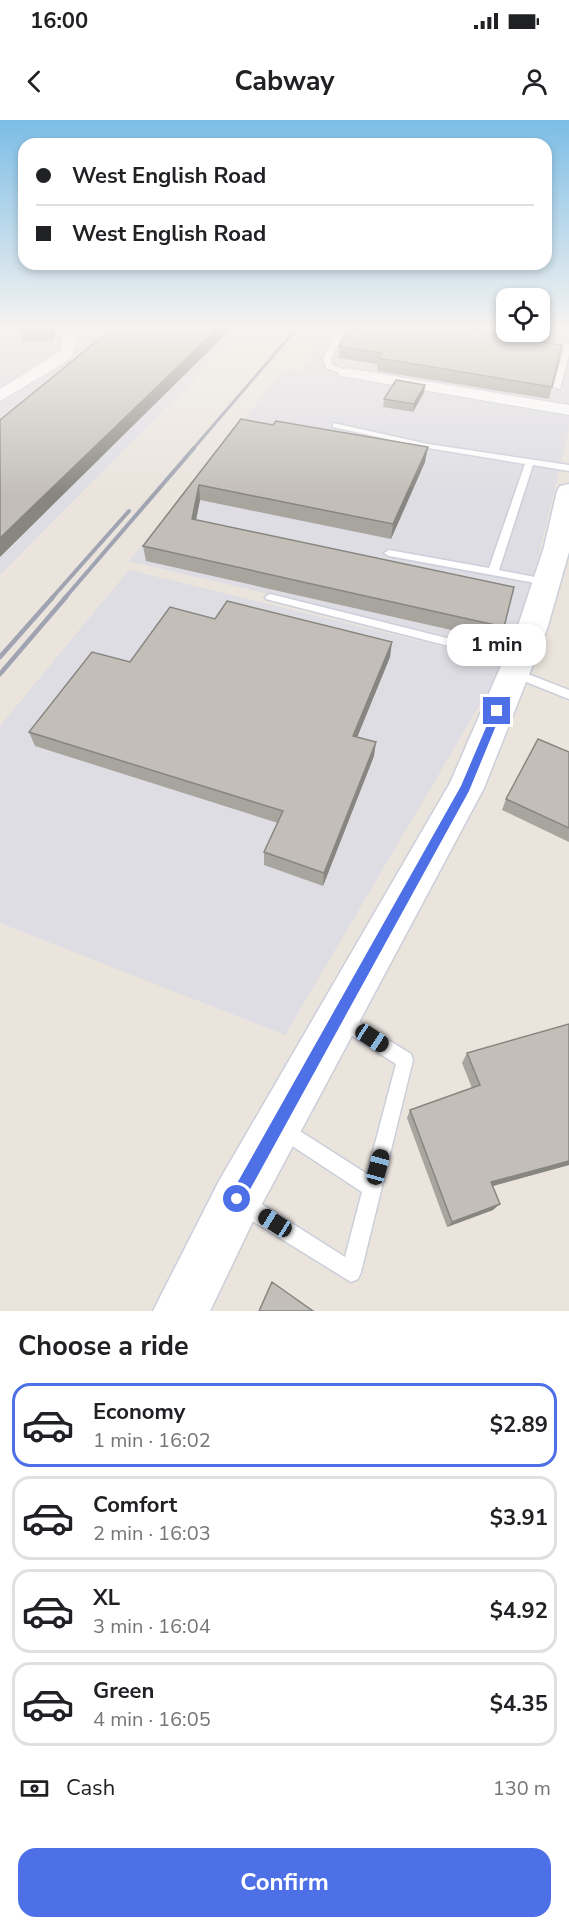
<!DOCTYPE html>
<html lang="en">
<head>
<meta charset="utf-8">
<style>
	:root { --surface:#fff; --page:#f6f6f6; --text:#202124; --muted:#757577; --line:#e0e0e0; --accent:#4d70e7 }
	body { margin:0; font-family:"Nunito Sans",sans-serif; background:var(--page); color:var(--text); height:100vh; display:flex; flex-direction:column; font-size:22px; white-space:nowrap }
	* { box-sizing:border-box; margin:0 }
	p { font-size:20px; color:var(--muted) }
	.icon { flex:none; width:33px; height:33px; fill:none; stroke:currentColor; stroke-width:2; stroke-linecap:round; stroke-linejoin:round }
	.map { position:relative; height:1191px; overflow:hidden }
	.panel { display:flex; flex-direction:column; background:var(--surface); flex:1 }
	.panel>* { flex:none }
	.top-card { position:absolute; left:18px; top:18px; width:534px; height:132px; border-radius:18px; box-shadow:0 3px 9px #0003; display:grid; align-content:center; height:132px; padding:0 18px; background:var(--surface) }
	.fabs { position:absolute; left:496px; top:168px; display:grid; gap:12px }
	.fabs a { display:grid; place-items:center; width:54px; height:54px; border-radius:12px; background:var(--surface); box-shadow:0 3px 9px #0003; font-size:30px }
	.end { position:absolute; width:27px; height:27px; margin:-14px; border:8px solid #4d70e7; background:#fff; box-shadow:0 0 0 3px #fff }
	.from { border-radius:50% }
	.bubble { position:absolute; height:42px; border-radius:18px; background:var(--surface); box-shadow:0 3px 9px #0003; font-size:20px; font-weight:700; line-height:42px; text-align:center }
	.car { position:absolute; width:18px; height:36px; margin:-18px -9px; border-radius:8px; box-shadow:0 0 4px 2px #0007; background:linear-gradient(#222 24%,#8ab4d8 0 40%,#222 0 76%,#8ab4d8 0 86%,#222 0) }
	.top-card b { display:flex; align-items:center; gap:21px; height:57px; font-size:22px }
	.top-card b+b { border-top:2px solid var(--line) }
	.top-card i { width:15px; height:15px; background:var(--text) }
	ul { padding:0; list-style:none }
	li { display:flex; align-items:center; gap:18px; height:84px; margin:0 12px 9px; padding:0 6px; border:3px solid var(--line); border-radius:18px }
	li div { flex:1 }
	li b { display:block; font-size:22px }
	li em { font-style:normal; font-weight:700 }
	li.on { border-color:var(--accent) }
	li>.icon { width:54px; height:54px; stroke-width:1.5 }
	h2 { padding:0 18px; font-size:27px; line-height:72px }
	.pay { display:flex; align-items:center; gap:15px; height:66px; padding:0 18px; font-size:22px }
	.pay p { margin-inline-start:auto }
	.primary-button { display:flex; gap:12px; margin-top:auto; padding:12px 18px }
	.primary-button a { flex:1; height:69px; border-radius:18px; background:var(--accent); color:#fff; font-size:24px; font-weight:700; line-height:69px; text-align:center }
	.status { display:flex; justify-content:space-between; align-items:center; height:42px; padding:0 30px; background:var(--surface); direction:ltr }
	.status svg { height:16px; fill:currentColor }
	header { display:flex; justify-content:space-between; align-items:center; height:78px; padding:0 18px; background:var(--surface); font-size:27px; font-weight:700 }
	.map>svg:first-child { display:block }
	.industrial { fill:#dedde3 }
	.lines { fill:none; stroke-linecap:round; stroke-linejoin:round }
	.lane-casing { stroke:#cbcfda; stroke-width:3 }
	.street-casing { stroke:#cbcfda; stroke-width:2 }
	.secondary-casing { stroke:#cbcfda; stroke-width:3 }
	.lane { fill:#fff; fill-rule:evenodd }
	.street { fill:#fff; fill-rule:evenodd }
	.secondary { fill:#fff; fill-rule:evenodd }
	.rail-far2 { stroke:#a0a4b2; stroke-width:3 }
	.rail-far1 { stroke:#a0a4b2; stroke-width:4 }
	.rail { stroke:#a0a4b2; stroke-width:4.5 }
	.wall { fill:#a8a49e }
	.shaded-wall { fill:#888681 }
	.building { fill:#c3bfb8; stroke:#888681; stroke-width:1.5 }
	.route { fill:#4d70e7 }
</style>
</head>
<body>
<div class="status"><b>16:00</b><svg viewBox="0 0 49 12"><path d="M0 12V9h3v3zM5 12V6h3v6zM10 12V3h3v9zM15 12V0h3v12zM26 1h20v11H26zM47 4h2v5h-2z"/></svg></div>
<header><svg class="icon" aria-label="back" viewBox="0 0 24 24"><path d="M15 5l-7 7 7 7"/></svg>Cabway<svg class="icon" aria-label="person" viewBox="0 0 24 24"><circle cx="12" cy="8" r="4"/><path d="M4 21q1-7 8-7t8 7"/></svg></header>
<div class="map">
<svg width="569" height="1191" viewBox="0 0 569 1191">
	<rect width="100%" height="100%" fill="#eae4dd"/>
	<path class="industrial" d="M5,208H245L0,455V219Z
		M328,208H507V212H540V208H569V309L515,533L129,441L285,249L301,252Z
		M129,450L505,542L285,915L0,803V606Z"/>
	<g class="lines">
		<defs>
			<path id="lane" d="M339,208H346L331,238L332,245L349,251L350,253L346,255L326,248L323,238Z
				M525,212H531L527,221L524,223L521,221Z
				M546,222L569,224V235L560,269L553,267L564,228L544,225V223Z
				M333,303L428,324L569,345V351L533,345L499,450L550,460V464L546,465L389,436L384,433L389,430L489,448L525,344L428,328L333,307Z
				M270,474L519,536L525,540L519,544L266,479L265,477Z
				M515,549L569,570V579L511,556L509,553L511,550Z
				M343,892L411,934L413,940L361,1152L358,1159L351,1162L238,1092L236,1085L238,1078L245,1076L252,1078L345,1137L362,1072L277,1016L274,1010L277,1004L283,1001L289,1004L367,1054L396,944L337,906L335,900L337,894Z"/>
			<path id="street" d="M65,208H79L72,236L61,245L0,281V269L60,231Z
				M346,248L569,285V295L341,256L338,253Z"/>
			<path id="secondary" d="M569,364V432L547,509L484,668L255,1097L210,1191H153L219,1061L450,663L517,509L544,427L557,371L560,366Z"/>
		</defs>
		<use href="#lane" class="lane-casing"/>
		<use href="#street" class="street-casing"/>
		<use href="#secondary" class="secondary-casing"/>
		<use href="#lane" class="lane"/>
		<use href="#street" class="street"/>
		<use href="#secondary" class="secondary"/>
		<path class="rail-far2" d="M193,329L297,208"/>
		<path class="rail-far1" d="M51,479L129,391
			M64,479L194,328"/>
		<path class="rail" d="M0,537L53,477
			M0,554L66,477"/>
	</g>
	<path class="wall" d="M56,208L53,221L23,222L20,211Z
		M428,208H484L480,212L562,225L549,279L377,251V244L338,238L339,226L392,215H422Z
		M425,265L424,272L413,292L383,287L384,279Z
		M241,299L425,342L391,419L200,380L196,400L504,507L500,521L146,441L143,426Z
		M215,499L390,537L357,617L374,636L323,766L264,745V732L278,703L35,626L29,612L130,542Z
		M569,632V722L502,690L506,679Z
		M467,933L569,1045L493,1066V1090L447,1107L407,998L410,990L472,968L462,943Z"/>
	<path class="shaded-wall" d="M51,208H56L53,221L50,210Z
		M218,208H232L0,437V418Z
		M477,208H484L472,223L474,212Z
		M425,265L424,272L413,292L414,284Z
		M428,327L425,342L391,419L393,404Z
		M199,365L200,380L193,414L192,399Z
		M392,522L390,537L352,630L353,616Z
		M376,622L374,636L323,766L324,753Z
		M569,1041V1045L485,1068L491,1062Z
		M500,1084L493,1090L447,1107L452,1102Z"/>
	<path class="building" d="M21,208H51L50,210L20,211Z
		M113,208H218L0,418V300Z
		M352,208L392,215L394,212L422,215L428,208H477L474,212L562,225L552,267L378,238L381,233L339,226Z
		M396,260L425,265L414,284L384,279Z
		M241,299L273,305L276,301L428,327L393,404L199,365L192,399L514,467L504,507L143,426Z
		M227,481L392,522L353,616L376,622L324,753L264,732L283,691L29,612L92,532L130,542L170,487L215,499Z
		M538,619L569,632V708L506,679Z
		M569,904V1041L491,1062L500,1084L452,1102L410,990L480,965L467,933Z
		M272,1162L313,1191H259Z"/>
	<linearGradient id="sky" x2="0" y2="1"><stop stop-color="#7cbde6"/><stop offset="0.55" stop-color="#f6f3f0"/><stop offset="1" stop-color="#f6f3f0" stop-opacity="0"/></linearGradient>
	<rect width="569" height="375" fill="url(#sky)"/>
	<path class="route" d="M497,588L502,591L469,671L242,1084L237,1087L231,1084L229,1079L231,1074L461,666L493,591Z"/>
</svg>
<div class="fabs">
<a><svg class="icon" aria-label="locate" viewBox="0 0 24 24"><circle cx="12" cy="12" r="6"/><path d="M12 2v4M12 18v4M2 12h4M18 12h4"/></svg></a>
</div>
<i class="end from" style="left:237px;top:1079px"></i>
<i class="end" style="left:497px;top:591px"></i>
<div class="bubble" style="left:447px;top:504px;width:99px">1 min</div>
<i class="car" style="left:372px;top:918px;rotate:123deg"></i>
<i class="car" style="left:378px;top:1047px;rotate:15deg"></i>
<i class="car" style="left:275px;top:1103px;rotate:302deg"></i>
<div class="top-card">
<b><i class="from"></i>West English Road</b>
<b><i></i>West English Road</b>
</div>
</div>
<section class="panel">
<h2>Choose a ride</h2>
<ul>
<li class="on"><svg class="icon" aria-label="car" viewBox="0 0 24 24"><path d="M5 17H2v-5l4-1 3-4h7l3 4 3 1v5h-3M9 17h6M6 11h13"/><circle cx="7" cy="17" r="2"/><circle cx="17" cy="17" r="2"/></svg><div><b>Economy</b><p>1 min · 16:02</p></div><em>$2.89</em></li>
<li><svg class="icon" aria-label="car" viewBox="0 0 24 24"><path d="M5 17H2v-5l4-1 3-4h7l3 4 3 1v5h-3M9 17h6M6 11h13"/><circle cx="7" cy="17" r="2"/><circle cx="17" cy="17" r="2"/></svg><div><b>Comfort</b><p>2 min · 16:03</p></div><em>$3.91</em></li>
<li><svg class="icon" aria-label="car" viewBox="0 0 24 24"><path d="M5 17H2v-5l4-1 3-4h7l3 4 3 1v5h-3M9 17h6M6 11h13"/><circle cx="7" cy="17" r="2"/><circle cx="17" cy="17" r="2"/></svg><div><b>XL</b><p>3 min · 16:04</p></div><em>$4.92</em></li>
<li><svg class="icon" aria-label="car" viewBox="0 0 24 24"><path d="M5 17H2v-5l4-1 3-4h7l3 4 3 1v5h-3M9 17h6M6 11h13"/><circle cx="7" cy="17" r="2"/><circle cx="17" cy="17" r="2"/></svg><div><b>Green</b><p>4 min · 16:05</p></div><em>$4.35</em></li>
</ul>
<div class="pay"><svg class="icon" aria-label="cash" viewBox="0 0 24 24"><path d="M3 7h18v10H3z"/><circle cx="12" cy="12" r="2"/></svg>Cash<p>130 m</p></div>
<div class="primary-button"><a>Confirm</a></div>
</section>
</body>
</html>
